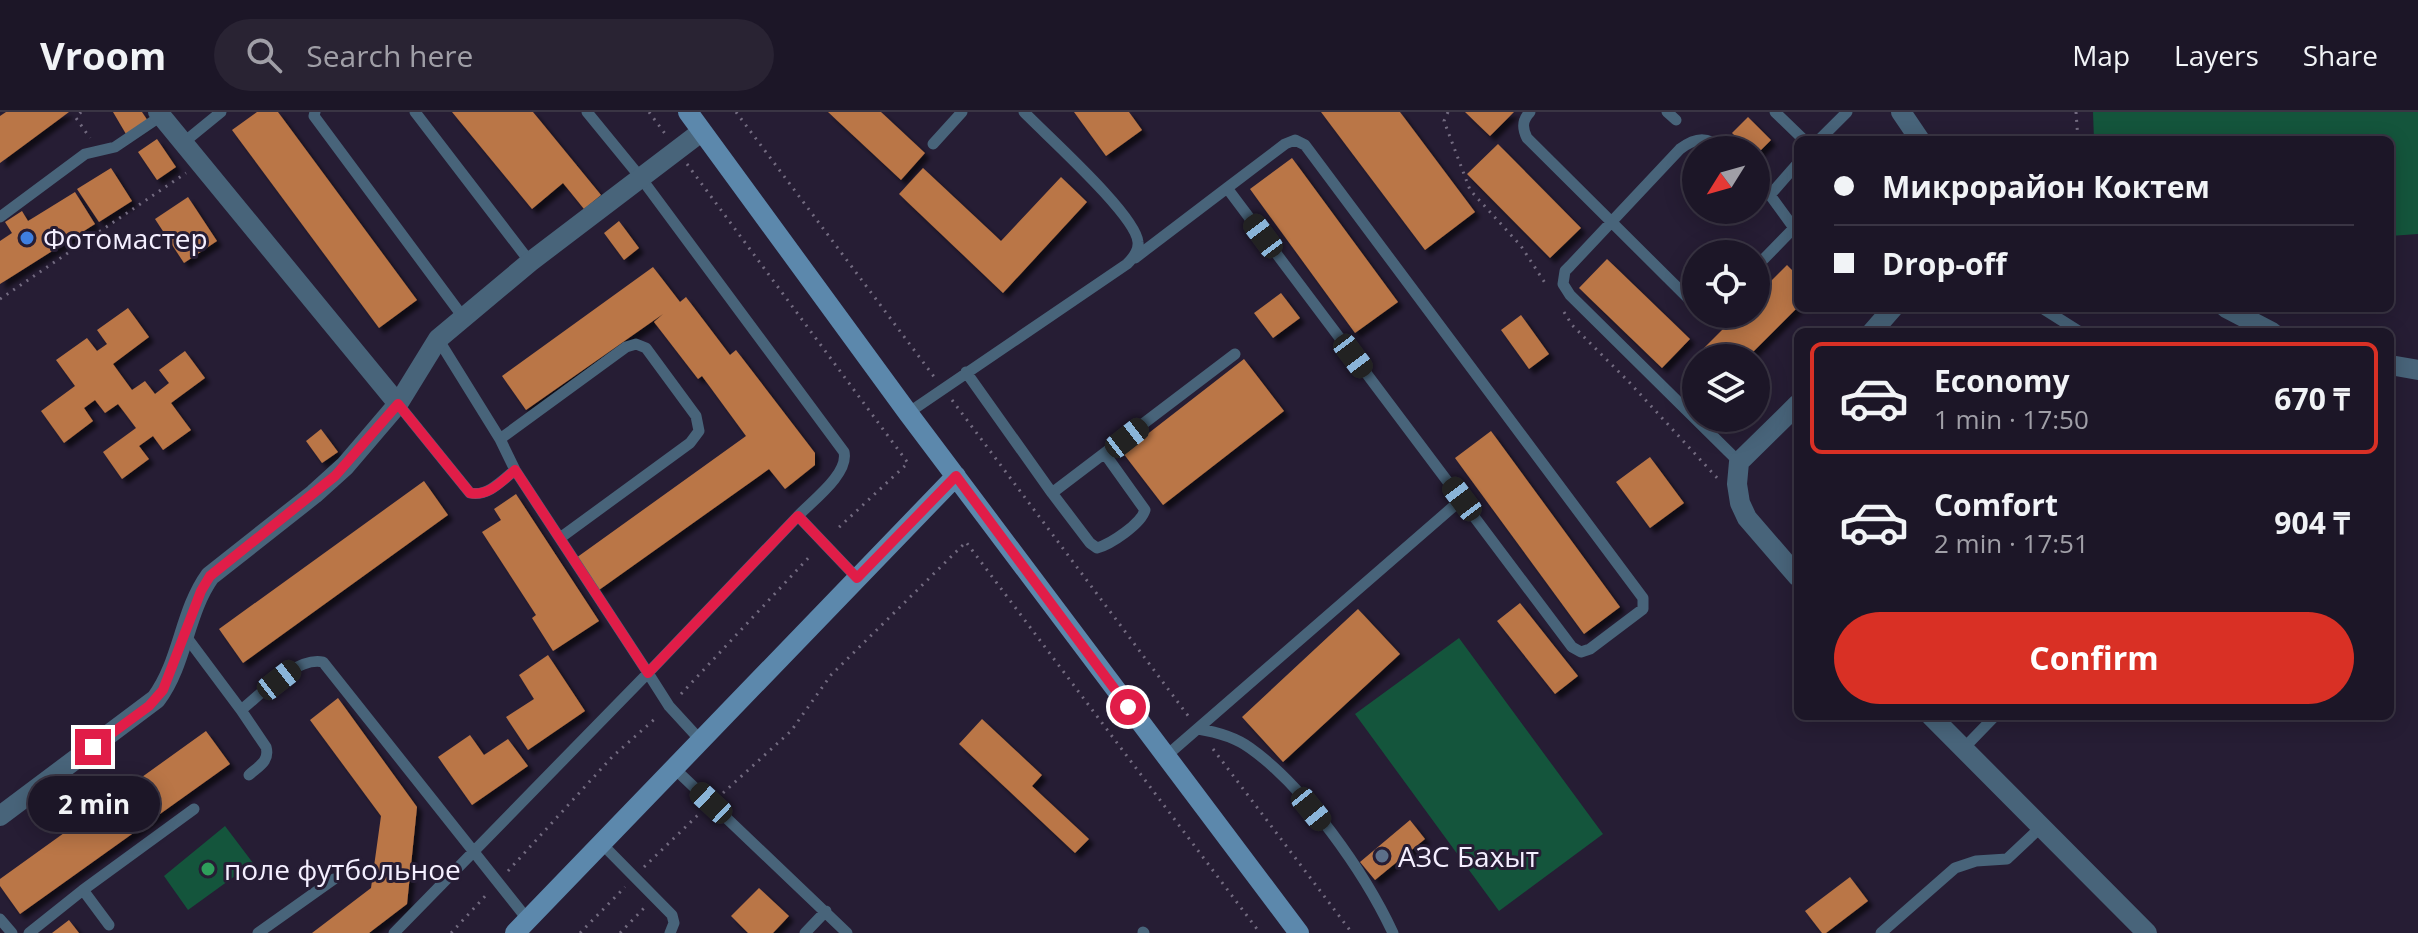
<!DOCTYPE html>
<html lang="en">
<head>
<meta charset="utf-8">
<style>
	:root { --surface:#1c1627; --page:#292333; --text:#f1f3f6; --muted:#a09fa7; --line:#3a3544; --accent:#d93025 }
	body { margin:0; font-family:"Open Sans",sans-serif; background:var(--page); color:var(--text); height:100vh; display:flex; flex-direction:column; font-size:30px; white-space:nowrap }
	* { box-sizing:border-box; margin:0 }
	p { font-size:26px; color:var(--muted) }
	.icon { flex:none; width:44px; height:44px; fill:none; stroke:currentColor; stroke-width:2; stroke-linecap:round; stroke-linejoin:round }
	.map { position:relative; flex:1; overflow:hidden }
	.side { position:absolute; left:1794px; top:216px; width:600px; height:392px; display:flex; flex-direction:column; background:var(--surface); border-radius:12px; box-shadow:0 4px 20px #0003,0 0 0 2px var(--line) }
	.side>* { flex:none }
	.banner { position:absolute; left:1794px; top:24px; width:600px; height:176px; border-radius:12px; box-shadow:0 4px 20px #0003,0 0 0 2px var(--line); display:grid; align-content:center; height:176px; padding:0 40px; background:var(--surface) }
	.needle { width:52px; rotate:233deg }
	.buttons { position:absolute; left:1682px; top:24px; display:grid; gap:16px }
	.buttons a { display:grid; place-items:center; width:88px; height:88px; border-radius:50%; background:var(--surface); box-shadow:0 4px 20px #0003,0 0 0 2px var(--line); font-size:40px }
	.end { position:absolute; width:36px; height:36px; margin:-18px; border:10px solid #e11d48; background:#fff; box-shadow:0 0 0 4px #fff }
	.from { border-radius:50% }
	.bubble { position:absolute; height:56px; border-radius:28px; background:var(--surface); box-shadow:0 4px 20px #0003,0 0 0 2px var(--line); font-size:26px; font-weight:700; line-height:56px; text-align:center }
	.car { position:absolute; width:24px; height:48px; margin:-24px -12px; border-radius:10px; box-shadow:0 0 6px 2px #0007; background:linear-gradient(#222 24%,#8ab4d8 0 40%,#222 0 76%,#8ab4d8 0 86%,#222 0) }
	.banner b { display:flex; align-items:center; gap:28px; height:76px; font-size:30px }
	.banner b+b { border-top:2px solid var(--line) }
	.banner i { width:20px; height:20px; background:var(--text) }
	ul { padding:14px 0 0; list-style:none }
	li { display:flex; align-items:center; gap:24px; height:112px; margin:0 16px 12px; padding:0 24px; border:4px solid transparent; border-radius:12px }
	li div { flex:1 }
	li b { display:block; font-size:30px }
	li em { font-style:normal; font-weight:700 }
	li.current { border-color:var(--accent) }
	li>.icon { width:72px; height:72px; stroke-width:1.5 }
	.action { display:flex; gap:16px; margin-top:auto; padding:16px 40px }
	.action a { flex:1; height:92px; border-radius:48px; background:var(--accent); color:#fff; font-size:32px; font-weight:700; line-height:92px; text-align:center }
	header { display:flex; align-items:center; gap:48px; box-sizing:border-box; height:112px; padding:0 40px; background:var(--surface); border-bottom:2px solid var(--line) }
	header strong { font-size:38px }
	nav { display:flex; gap:44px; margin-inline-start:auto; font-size:28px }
	.search { width:560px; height:72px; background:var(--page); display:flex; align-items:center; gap:20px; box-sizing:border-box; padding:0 28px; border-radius:44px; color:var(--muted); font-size:30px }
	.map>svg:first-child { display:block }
	.green { fill:#14553c }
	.building { fill:#ba7646; filter:url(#shadow) }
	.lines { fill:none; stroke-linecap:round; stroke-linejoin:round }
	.path { stroke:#736b80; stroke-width:3; stroke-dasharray:2 6; stroke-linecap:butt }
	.lane { stroke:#48647a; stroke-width:11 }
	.street { stroke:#48647a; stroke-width:20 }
	.secondary { stroke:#5c88ac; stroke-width:20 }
	.route { stroke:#e11d48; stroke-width:10 }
	.shop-dot { fill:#3f7fe0; stroke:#261d34; stroke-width:3 }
	.service-dot { fill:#5c6f8a; stroke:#261d34; stroke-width:3 }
	.leisure-dot { fill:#2e9e5b; stroke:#261d34; stroke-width:3 }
	.labels { text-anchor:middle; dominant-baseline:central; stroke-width:6; stroke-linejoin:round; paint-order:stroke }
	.poi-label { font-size:28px; fill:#f4efff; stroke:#261d34; text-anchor:start }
</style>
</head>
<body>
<header>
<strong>Vroom</strong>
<div class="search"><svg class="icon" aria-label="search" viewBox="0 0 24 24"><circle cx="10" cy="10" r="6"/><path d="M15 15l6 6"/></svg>Search here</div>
<nav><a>Map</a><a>Layers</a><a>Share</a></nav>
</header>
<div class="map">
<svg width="2418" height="821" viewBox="0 0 2418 821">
	<defs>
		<filter id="shadow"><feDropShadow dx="5" dy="5" stdDeviation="2" flood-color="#0009"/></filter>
	</defs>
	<rect width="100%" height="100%" fill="#261d34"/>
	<path class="green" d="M2093,0H2418V122L2390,124V28H2094Z
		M1459,526L1603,722L1499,799L1355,602Z
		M225,714L253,751L188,798L164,764Z"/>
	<path class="building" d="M6,0H69L0,51V4Z
		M113,0H142L148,9L126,22Z
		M257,0H278L417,188L379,216L232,18Z
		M452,0H533L601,83L584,97L563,71L532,97Z
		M828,0H881L925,41L901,68Z
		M1074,0H1129L1142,18L1106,44Z
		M1321,0H1400L1475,100L1425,138Z
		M1465,0H1514L1490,24Z
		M1748,5L1771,28L1756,43V38H1749L1732,21Z
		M157,27L176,55L157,68L138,40Z
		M1498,32L1581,116L1550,146L1467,62Z
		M1292,46L1398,190L1355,221L1250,77Z
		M111,56L132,89L99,110L77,77Z
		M923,56L1001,129L1061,65L1087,90L1003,181L899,82Z
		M75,80L95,112L0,172V129L12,121L5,110L22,99L28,109Z
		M188,85L217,129L184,151L155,107Z
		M619,109L639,136L624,148L604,121Z
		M1607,147L1690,227L1662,256L1579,176Z
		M1787,153L1798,164V195L1747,246H1713L1704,236L1738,202H1756V184Z
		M653,155L680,190L686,185L730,243L736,238L815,341V353L785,377L769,357L599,478L576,446L746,324L702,264L698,267L654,210L663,202L526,298L502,264Z
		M1281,181L1300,206L1273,226L1254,201Z
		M128,196L149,225L113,252L132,278L145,269L155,282L169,271L159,258L185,239L205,266L171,291L191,318L163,338L153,324L139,334L149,347L122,367L103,340L136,316L118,292L105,301L95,288L84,296L93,309L64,331L41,299L75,274L56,248L87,226L97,239L107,232L97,218Z
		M1521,203L1549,242L1529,257L1501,218Z
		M1244,247L1284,299L1163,393L1123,341Z
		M321,317L338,340L322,351L306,329Z
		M1491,319L1620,495L1584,522L1455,346Z
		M1650,345L1684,391L1650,416L1616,370Z
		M424,369L448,403L243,551L219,517Z
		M516,382L599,509L553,539L532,506L536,503L482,420L501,408L494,397Z
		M1520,491L1578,564L1555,582L1497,509Z
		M1358,497L1400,542L1283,650L1242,605Z
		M548,543L585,599L528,638L506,605L534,587L519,563Z
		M338,586L417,695L407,792L369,821H312L371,776L381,704L310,608Z
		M982,607L1042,663L1032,674L1089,727L1075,741L959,632Z
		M206,619L230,652L20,802L0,774V767Z
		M470,623L484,643L508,627L528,654L472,693L438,645Z
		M1410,708L1425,727L1375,768L1360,750Z
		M1850,765L1868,789L1826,821H1822L1805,799Z
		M759,776L789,804L773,821H748L731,804Z
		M69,808L79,821H52Z"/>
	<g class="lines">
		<path class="path" d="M81,0L76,6L90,26
			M649,0L666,23
			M736,0L935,266
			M1448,0L1444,9L1470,78L1521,134L1547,174
			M2076,0L2078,28
			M687,52L908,351L835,419
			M0,187L186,61
			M1564,200L1572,213L1629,270L1719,368
			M952,288L1189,605
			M681,582L812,442
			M1213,637L1352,821
			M723,681L791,619L831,563L966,430L1260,821
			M644,755L699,702
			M508,759L612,645L658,604
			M451,821L489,780
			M580,821L625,775
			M620,821L645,795"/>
		<path class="lane" d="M315,0L314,4L463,205
			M415,0L530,150
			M587,0L641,66L844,340C849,362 812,389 798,404
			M1530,0C1522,8 1522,16 1527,26L1696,194
			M1667,0L1676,8
			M1775,0L1804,28
			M1295,28L1305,33L1643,486V497L1590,537L1581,540L1572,535L1227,76L1285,32Z
			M1819,28L1847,0
			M183,31L221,0
			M933,32L962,0
			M1723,38C1708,24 1696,25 1680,37L1570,154L1565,159L1563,172L1570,183L1739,350
			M1756,70L1770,83
			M0,105L85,42L115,35L161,4
			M1794,116L1770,83L1798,51
			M1135,146L1227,76
			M1756,155L1794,116L1797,119
			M2042,196L2080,220
			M438,227L500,327L515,358L648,561L798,404L857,466
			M966,260L1052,381L1235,242
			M398,292L470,381C487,385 502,369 515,358
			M908,301L1127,152C1133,146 1139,139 1138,130C1136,103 1046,23 1024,0
			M500,327L626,235L636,232L646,236L696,304L699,319L690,331L560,426
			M1052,381L1090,431L1097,436C1111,432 1141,412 1145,398L1105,342
			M185,523L241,598C261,582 297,544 323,550L528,808
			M241,598L266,635C270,649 259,654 249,663
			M1198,617C1217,620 1235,625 1250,636C1305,675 1365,761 1393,821
			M1964,636L1995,604
			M1165,645L1462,387
			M675,657L847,821
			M602,732L672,803L674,811L670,821
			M83,778L109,813
			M0,807L12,821
			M1143,820L1144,821
			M29,821L83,778L194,697
			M258,821L334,767
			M394,821L648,561L669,594L702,630
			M805,821L826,799
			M1881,821L1955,756L1976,749L2007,747L2041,715"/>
		<path class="street" d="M158,0L398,292
			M1901,0L1920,28
			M2226,196L2272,220
			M1872,220L1893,196
			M2390,253L2418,258
			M1798,292L1739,350L1737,372L1740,391L1747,406L1798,465
			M1931,604L2147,821
			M0,704L156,587C183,551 184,500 210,464L314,382L345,354L398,292L438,227L530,150L701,20"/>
		<path class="secondary" d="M688,0L908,301L1299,821
			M515,821L956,364"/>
	</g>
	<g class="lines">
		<path class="route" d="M93,635L149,594L163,578L201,479L210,464L335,364L398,292L470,381C488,385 502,369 515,358L648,561L798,404L857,466L956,364L1128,595"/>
	</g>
	<circle class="shop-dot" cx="27" cy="126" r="8"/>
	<circle class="service-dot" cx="1382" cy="744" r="8"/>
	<circle class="leisure-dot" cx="208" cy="757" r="8"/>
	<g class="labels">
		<g class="poi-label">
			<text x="43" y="126">Фотомастер</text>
			<text x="1398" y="744">АЗС Бахыт</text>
			<text x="224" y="757">поле футбольное</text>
		</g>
	</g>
</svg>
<div class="buttons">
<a><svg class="needle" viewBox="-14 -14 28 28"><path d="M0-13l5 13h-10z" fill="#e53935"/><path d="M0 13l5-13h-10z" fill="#a09fa7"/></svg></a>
<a><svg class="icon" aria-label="locate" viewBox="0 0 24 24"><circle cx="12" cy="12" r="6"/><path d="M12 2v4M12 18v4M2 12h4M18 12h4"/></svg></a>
<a><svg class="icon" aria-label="layers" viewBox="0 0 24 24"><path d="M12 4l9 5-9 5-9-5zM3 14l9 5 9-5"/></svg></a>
</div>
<i class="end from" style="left:1128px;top:595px"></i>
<i class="end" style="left:93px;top:635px"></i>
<div class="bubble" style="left:28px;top:664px;width:132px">2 min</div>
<i class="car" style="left:1263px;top:124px;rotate:323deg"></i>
<i class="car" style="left:1353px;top:244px;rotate:143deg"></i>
<i class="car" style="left:1127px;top:326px;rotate:52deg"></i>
<i class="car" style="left:1462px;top:387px;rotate:323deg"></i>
<i class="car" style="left:279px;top:568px;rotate:52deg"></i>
<i class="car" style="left:711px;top:691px;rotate:313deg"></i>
<i class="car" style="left:1311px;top:697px;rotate:141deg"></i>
<div class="banner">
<b><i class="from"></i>Микрорайон Коктем</b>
<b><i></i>Drop-off</b>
</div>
<section class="side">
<ul>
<li class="current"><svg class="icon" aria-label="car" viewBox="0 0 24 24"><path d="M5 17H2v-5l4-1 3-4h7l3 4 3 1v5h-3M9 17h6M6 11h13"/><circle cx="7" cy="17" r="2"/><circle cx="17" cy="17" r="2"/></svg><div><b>Economy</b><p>1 min · 17:50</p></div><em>670 ₸</em></li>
<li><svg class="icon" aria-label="car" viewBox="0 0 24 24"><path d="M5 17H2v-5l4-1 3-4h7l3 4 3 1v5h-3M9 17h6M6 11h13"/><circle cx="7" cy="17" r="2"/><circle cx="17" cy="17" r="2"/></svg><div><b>Comfort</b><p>2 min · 17:51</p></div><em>904 ₸</em></li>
</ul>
<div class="action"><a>Confirm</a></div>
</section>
</div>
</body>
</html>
